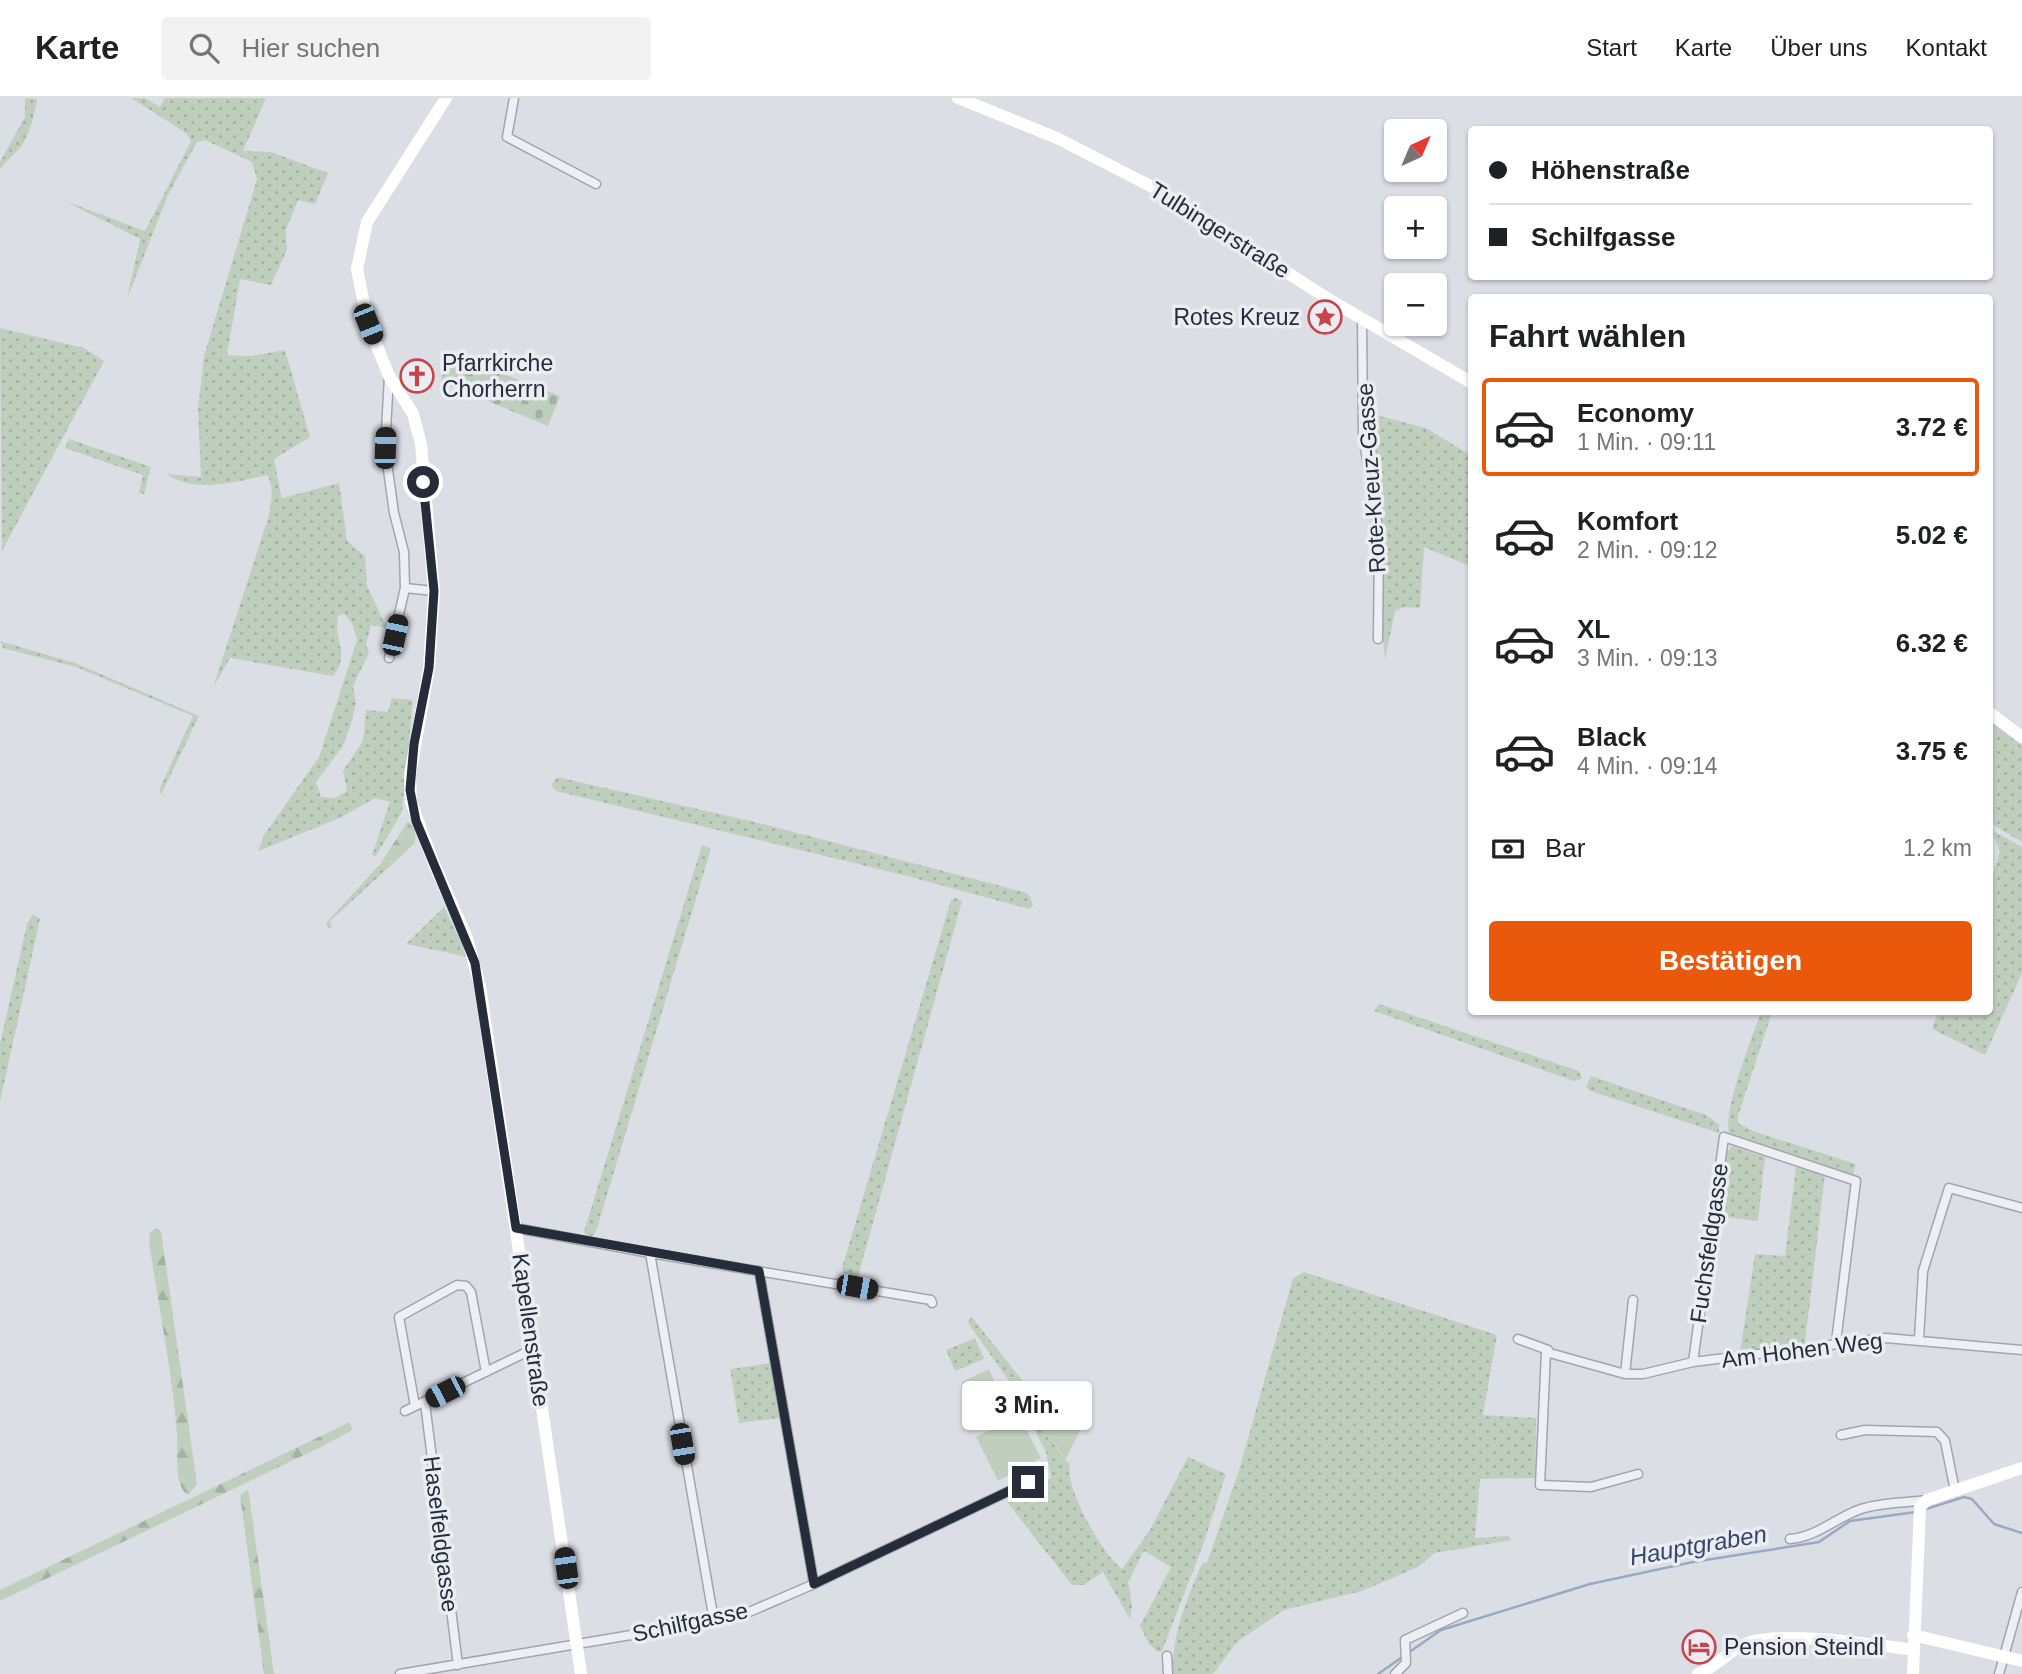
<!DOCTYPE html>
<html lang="de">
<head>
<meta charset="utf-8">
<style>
	:root { --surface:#fff; --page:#f2f2f2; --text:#202124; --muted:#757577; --line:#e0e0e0; --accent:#ea580c }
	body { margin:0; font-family:Helvetica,sans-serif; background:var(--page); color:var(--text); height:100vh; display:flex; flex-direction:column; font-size:26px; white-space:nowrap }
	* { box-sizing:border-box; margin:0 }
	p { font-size:23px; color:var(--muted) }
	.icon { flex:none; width:38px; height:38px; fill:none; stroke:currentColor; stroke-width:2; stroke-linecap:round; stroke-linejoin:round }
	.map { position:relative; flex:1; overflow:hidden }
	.sheet { position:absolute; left:1468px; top:196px; width:525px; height:721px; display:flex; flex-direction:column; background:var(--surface); border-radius:7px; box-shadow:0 2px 5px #0004 }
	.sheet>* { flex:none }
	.guide { position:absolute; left:1468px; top:28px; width:525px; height:154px; border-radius:7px; box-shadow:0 2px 5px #0004; display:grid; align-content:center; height:154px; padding:0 21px; background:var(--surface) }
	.needle { width:46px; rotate:44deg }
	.fabs { position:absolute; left:1384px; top:21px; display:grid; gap:14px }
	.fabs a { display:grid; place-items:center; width:63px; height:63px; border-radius:7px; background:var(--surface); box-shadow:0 2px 5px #0004; font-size:35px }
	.end { position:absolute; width:32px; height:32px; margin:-16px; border:9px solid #262c3a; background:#fff; box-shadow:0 0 0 4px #fff }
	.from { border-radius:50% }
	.bubble { position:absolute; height:49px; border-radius:7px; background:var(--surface); box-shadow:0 2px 5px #0004; font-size:23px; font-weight:700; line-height:49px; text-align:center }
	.car { position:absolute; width:21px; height:42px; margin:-21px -10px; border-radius:9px; box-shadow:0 0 5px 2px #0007; background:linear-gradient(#222 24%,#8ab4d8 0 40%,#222 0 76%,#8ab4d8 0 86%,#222 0) }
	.guide b { display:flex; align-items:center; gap:24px; height:66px; font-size:26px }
	.guide b+b { border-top:2px solid var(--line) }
	.guide i { width:18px; height:18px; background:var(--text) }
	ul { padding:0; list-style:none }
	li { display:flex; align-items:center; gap:21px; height:98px; margin:0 14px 10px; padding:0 7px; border:4px solid transparent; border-radius:7px }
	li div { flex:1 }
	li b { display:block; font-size:26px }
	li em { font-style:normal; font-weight:700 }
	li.active { border-color:var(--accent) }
	li>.icon { width:63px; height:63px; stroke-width:1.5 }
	h2 { padding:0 21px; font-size:32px; line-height:84px }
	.pay { display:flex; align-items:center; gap:18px; height:77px; padding:0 21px; font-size:26px }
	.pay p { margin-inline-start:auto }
	.primary-button { display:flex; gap:14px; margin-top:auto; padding:14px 21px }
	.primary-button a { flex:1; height:80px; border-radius:7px; background:var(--accent); color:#fff; font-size:28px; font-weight:700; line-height:80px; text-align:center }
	header { display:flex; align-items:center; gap:42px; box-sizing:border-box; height:98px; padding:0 35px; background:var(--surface); border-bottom:2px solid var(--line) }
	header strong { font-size:33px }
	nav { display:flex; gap:38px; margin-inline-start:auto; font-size:24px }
	.search { width:490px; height:63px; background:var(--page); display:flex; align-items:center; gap:18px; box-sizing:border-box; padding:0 24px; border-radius:7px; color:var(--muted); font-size:26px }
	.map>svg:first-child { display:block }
	.grass { fill:url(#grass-dots) }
	.forest { fill:url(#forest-firs) }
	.cemetery { fill:url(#cemetery-stones) }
	.pitch { fill:#c0cfbd }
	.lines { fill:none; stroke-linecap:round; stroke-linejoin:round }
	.stream { stroke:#98a9c4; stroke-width:2.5 }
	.street-casing { stroke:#a2a5ae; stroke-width:11 }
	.street { stroke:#eeeff4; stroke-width:8 }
	.secondary { stroke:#fff; stroke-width:12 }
	.route { stroke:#262c3a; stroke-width:9 }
	.labels { text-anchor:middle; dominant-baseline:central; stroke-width:7; stroke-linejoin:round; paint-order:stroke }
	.street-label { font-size:23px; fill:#262c3a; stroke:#ebedf3 }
	.poi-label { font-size:23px; fill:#262c3a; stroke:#ebedf3; text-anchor:start }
	.water-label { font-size:24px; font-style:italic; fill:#33476c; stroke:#ebedf3 }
</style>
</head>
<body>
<header>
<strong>Karte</strong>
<div class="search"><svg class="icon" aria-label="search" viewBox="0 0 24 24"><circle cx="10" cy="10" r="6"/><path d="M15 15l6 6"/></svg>Hier suchen</div>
<nav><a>Start</a><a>Karte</a><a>Über uns</a><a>Kontakt</a></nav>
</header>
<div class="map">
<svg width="2022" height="1576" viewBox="0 0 2022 1576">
	<defs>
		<pattern id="grass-dots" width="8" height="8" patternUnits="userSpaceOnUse" patternTransform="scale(1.75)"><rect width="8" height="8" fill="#c0cfbd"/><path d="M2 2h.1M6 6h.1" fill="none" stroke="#a5b2a3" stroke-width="1.8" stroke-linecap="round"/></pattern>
		<pattern id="forest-firs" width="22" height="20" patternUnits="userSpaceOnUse" patternTransform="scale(1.75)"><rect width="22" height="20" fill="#c0cfbd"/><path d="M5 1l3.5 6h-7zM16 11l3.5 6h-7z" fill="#a5b2a3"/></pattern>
		<pattern id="cemetery-stones" width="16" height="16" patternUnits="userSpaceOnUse" patternTransform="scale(1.75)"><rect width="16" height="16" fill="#c0cfbd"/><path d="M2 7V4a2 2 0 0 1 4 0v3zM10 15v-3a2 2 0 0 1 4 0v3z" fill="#a5b2a3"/></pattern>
	</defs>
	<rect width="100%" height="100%" fill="#dcdee5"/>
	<path class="grass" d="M25,0L37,1C35,15 29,40 19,51C12,59 5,63 0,72V64L25,19Z
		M131,0H145L160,9L165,0H266L243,53L271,54L328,75L315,106L298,102L286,132L287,152L271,187L240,181L227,257L251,258L285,252L310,339L274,361L281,397L282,400L339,385L347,443L365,458L367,488L387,530L371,527L366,546L369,555L353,588L356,606L351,626L343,648L316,684L321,699L335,700L347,693L343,673L363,643L366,612L388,614L392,600L413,602L402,714L376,758L372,757L390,704L375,700L342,719L258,753L264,737L319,659L357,542L352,525L344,516L338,518C333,541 351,557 333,578L230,560L213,590L269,417C271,404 275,389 267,377C236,384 194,396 167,376L201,379L198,311L204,258L257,81L252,64L205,42L197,44L168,97L127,201L140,141L65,103L145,133L191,43L186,35Z
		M0,230L84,250L104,263L2,453Z
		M1372,316L1426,330L1472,358V469L1424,449L1420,510L1405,509L1395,513L1385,562C1378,503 1386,443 1378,383C1375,364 1366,332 1372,316Z
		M69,341L151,369L144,396L139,395L143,377L65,350Z
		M0,543L75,565L199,618L161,697L160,690L193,618L76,569L3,550Z
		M1990,623L2022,648V744L1990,725Z
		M557,679L759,725L1024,794L1029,797L1033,807L1029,811L903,777L556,693L551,687Z
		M1990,731L2022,749V875L1985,957L1932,931L1938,914H1990V785L2000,753Z
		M702,747L710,750V754L598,1127L594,1137L589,1139L584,1134Z
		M381,765L386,772L330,823L332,830H328L326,825Z
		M955,800L962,803L858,1179L854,1182L844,1176L842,1170L951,802Z
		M444,809L468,859L406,846Z
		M33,816L40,821L0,1004V946L27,826Z
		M1379,906L1579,973L1582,981L1574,983L1374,913Z
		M1761,914H1772L1738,1018V1025L1753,1033L1856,1066L1853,1077L1729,1035C1723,1011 1752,940 1761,914Z
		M1591,978L1706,1017L1719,1026V1035L1590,993L1586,989Z
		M1732,1048L1765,1059L1758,1123L1717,1118L1726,1055Z
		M1796,1069L1825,1076L1805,1245L1740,1254L1755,1156L1785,1158Z
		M1304,1174L1497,1237L1483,1317L1536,1320L1535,1380L1480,1381L1475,1440L1507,1438L1512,1442L1435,1455L1418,1469L1362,1493L1284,1512L1237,1544L1213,1576H1173C1172,1537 1185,1506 1200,1470L1203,1465H1207L1240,1369L1293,1180Z
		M971,1218L1022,1282L1021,1300L968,1225Z
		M975,1240L984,1261L955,1273L946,1252Z
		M770,1265L779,1320L739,1325L730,1271Z
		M1033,1312C1048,1327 1054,1353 1070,1366C1064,1389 1102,1456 1122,1471L1150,1432L1188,1359L1226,1376L1203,1447L1162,1553L1158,1554L1149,1546L1140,1528L1171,1469L1144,1453L1128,1484L1132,1508L1130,1521L1103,1474L1084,1487H1072L1007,1404L1051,1380L1046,1354L1027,1318Z"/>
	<path class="forest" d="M408,723L415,733V745L386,772L381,765Z
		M156,1130L161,1133L197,1386L188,1397C173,1388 178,1352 177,1336C172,1271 158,1207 149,1143L150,1134Z
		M350,1324L352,1332L325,1347L0,1503V1492Z
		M248,1392L249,1397L274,1576H264L240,1397Z"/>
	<path class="cemetery" d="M448,254L560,298L548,328L441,284Z"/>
	<path class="pitch" d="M989,1271L996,1287L969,1300L962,1284Z
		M1009,1287L1019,1309L974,1330L964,1308Z
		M1032,1290L1089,1315L1065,1362L1035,1313L1029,1297Z
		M1019,1317L1041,1360L998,1383L976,1339Z"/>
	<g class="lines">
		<path class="stream" d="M1926,1411L1964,1399L1972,1401L1994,1426L2022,1435
			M1378,1576L1441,1532L1590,1486L1693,1464L1819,1444L1850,1423L1916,1414"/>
		<defs>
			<path id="street" d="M514,0L507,39L596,86
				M1362,220L1363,337L1379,436L1378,541
				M389,278L385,350L394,415L404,454L405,490L389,560
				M405,490L434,493
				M516,1130L650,1155L931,1202L932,1205
				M650,1155L714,1523
				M759,1173L814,1486
				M1518,1241L1548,1252L1546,1254L1625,1276H1643L1693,1264L1886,1240L2022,1252
				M1919,1241L1923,1173L1949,1090L2022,1110
				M1546,1254L1540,1387L1591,1389L1638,1376
				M1693,1264L1724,1039L1856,1083L1836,1244
				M1625,1276L1633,1202
				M425,1305L458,1567
				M415,1308L399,1219L457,1187L466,1188L471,1194L486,1274
				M405,1313L535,1250
				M1841,1337L1865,1332L1937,1334L1945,1343L1955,1393
				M1790,1441C1817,1439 1835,1420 1861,1411C1881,1404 1906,1405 1927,1402
				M1167,1558L1168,1576
				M400,1576L714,1523L749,1514L814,1486L1028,1384
				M1395,1576L1406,1565L1405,1542L1463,1515
				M1999,1576L2022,1494"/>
		</defs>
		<use href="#street" class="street-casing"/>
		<use href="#street" class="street"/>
		<path class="secondary" d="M446,0L367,124L357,171L368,226L389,278L413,316L421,346L434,493L429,570L410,677L411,704L434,766L467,840L480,888L581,1576
			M958,0L1057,40L1160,93L1330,202L1472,285
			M1990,615L2022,639
			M1913,1537L2022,1563
			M1698,1576C1715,1569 1727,1555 1743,1547C1774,1531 1877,1547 1914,1552
			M1913,1576L1920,1409L1927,1402L2022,1370"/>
	</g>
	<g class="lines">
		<path class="route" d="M423,384L434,493L429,570L414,646L410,692L416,723L475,865L516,1130L759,1173L814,1486L1028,1384"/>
	</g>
	<defs>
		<symbol id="sight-ring" viewBox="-11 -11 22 22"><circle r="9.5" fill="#ebedf3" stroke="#c7444b" stroke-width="1.5"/><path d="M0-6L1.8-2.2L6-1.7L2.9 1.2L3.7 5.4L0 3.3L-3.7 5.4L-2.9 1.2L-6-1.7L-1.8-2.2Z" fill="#c7444b"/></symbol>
		<symbol id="church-ring" viewBox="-11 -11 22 22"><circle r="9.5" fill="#ebedf3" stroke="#c7444b" stroke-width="1.5"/><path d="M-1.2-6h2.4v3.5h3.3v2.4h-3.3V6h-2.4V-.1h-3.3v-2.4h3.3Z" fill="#c7444b"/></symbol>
		<symbol id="hotel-ring" viewBox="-11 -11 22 22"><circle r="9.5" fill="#ebedf3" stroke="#c7444b" stroke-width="1.5"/><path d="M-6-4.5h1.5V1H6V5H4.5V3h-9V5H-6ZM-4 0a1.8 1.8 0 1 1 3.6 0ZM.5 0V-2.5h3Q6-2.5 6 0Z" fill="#c7444b"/></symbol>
	</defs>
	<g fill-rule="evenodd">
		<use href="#sight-ring" x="1306" y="200" width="38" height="38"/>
		<use href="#church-ring" x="398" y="259" width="38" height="38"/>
		<use href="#hotel-ring" x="1680" y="1530" width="38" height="38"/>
	</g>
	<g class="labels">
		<g class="street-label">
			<text transform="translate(1220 132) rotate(32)">Tulbingerstraße</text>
			<text transform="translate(1371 380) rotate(-94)">Rote-Kreuz-Gasse</text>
			<text transform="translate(1709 1145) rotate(-82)">Fuchsfeldgasse</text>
			<text transform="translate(531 1232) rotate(82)">Kapellenstraße</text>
			<text transform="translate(1802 1252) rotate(-7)">Am Hohen Weg</text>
			<text transform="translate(441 1436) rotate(83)">Haselfeldgasse</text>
			<text transform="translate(690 1524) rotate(-12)">Schilfgasse</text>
		</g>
		<g class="poi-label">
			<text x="1300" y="219" text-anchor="end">Rotes Kreuz</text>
			<text x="442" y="265">Pfarrkirche<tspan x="442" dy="26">Chorherrn</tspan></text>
			<text x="1724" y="1549">Pension Steindl</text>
		</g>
		<g class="water-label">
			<text transform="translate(1698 1447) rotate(-10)">Hauptgraben</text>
		</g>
	</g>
</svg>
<div class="fabs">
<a><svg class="needle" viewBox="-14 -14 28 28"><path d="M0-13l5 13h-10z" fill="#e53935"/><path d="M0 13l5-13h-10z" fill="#757577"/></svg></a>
<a>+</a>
<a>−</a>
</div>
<i class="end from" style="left:423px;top:384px"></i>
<i class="end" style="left:1028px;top:1384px"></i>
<div class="bubble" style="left:962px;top:1283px;width:130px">3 Min.</div>
<i class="car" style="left:368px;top:226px;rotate:158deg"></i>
<i class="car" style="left:385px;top:350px;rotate:2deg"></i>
<i class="car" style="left:395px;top:537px;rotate:12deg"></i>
<i class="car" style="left:857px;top:1189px;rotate:100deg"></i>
<i class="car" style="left:445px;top:1294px;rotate:243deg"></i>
<i class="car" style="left:682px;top:1346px;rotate:170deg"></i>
<i class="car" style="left:566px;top:1470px;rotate:352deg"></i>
<div class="guide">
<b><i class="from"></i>Höhenstraße</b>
<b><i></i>Schilfgasse</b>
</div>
<section class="sheet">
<h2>Fahrt wählen</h2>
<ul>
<li class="active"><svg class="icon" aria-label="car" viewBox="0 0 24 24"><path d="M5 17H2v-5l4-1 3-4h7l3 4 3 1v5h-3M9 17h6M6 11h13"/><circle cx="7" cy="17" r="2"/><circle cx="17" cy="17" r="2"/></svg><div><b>Economy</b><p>1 Min. · 09:11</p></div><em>3.72 €</em></li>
<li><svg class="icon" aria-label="car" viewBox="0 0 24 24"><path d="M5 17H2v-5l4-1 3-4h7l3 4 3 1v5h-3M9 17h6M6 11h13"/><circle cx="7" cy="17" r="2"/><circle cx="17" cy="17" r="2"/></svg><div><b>Komfort</b><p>2 Min. · 09:12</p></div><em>5.02 €</em></li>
<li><svg class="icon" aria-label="car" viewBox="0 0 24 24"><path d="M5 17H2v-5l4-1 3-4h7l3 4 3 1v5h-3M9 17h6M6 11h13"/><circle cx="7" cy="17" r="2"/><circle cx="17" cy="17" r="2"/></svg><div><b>XL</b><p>3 Min. · 09:13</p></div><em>6.32 €</em></li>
<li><svg class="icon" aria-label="car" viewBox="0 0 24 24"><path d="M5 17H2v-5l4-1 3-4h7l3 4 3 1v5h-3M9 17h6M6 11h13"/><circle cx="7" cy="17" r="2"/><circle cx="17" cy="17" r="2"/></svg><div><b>Black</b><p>4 Min. · 09:14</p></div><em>3.75 €</em></li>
</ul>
<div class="pay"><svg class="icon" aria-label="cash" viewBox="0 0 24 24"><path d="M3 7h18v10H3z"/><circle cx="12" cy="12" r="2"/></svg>Bar<p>1.2 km</p></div>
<div class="primary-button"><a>Bestätigen</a></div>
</section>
</div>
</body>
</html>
